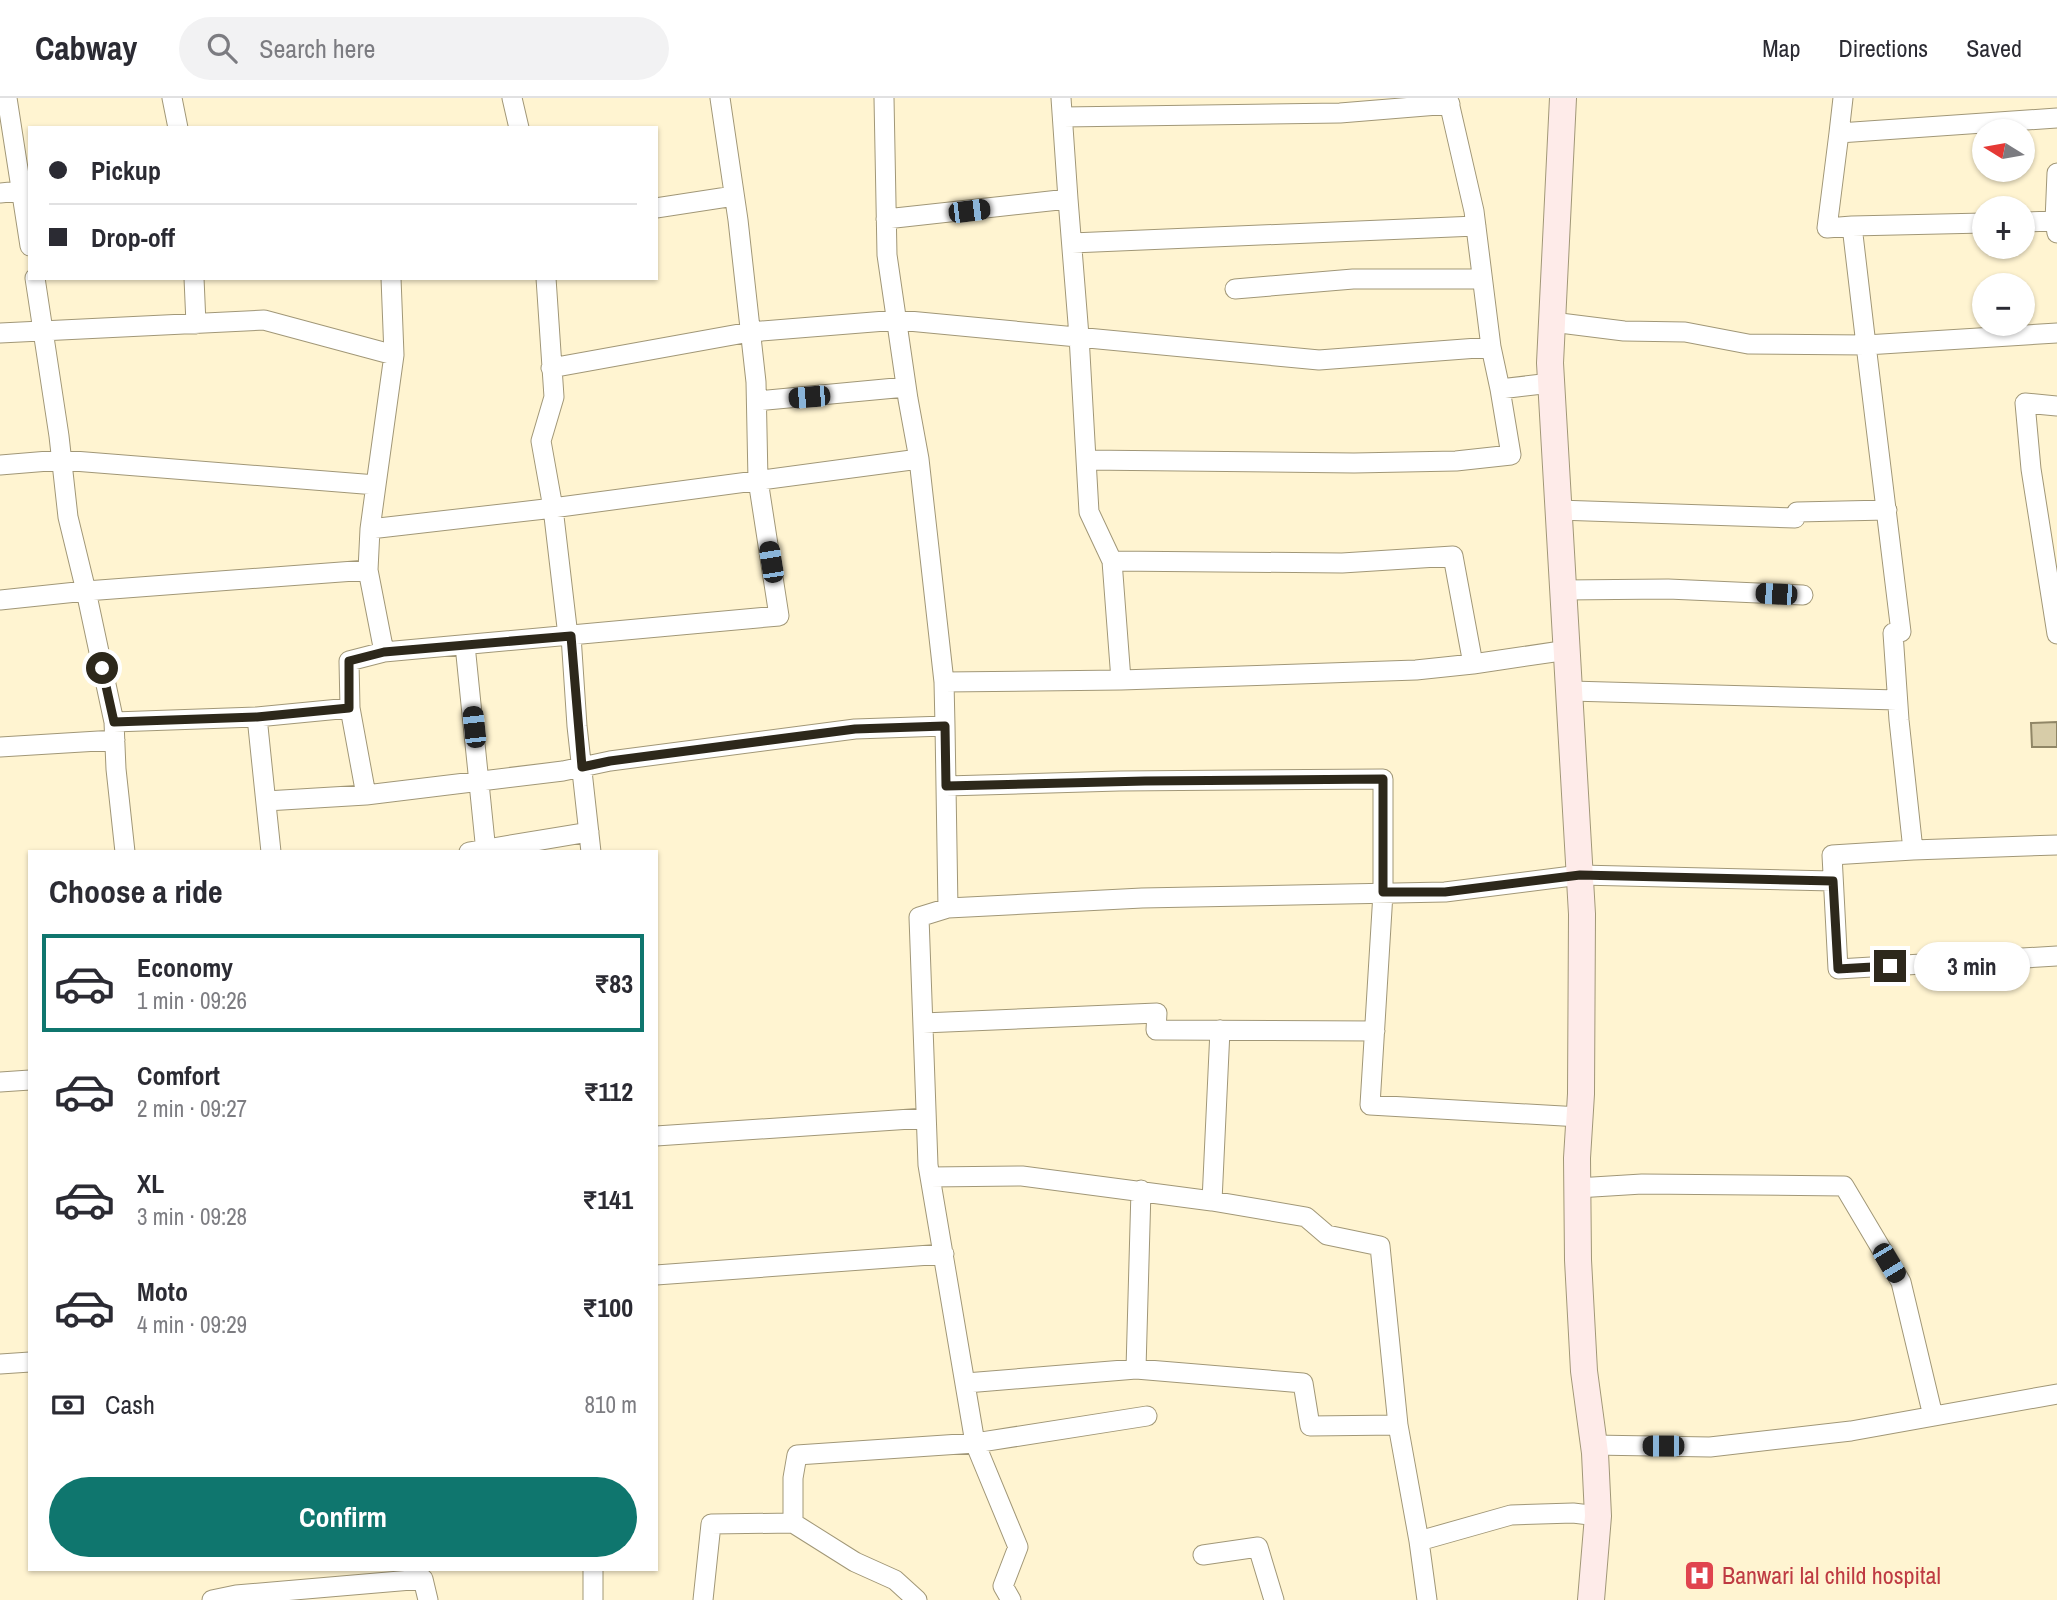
<!DOCTYPE html>
<html lang="en">
<head>
<meta charset="utf-8">
<style>
	:root { --surface:#fff; --page:#f2f2f3; --text:#2b2b33; --muted:#7c7c81; --line:#e1e1e2; --accent:#0f766e }
	body { margin:0; font-family:"Archivo Narrow",sans-serif; background:var(--page); color:var(--text); height:100vh; display:flex; flex-direction:column; font-size:26px; white-space:nowrap }
	* { box-sizing:border-box; margin:0 }
	p { font-size:23px; color:var(--muted) }
	.icon { flex:none; width:38px; height:38px; fill:none; stroke:currentColor; stroke-width:2; stroke-linecap:round; stroke-linejoin:round }
	.map { position:relative; flex:1; overflow:hidden }
	.side { position:absolute; left:28px; top:752px; width:630px; height:721px; display:flex; flex-direction:column; background:var(--surface); border-radius:0px; box-shadow:0 2px 5px #0004 }
	.side>* { flex:none }
	.banner { position:absolute; left:28px; top:28px; width:630px; height:154px; border-radius:0px; box-shadow:0 2px 5px #0004; display:grid; align-content:center; height:154px; padding:0 21px; background:var(--surface) }
	.needle { width:46px; rotate:281deg }
	.tools { position:absolute; left:1972px; top:21px; display:grid; gap:14px }
	.tools a { display:grid; place-items:center; width:63px; height:63px; border-radius:50%; background:var(--surface); box-shadow:0 2px 5px #0004; font-size:35px }
	.end { position:absolute; width:32px; height:32px; margin:-16px; border:9px solid #2d281b; background:#fff; box-shadow:0 0 0 4px #fff }
	.from { border-radius:50% }
	.bubble { position:absolute; height:49px; border-radius:24px; background:var(--surface); box-shadow:0 2px 5px #0004; font-size:23px; font-weight:700; line-height:49px; text-align:center }
	.car { position:absolute; width:21px; height:42px; margin:-21px -10px; border-radius:9px; box-shadow:0 0 5px 2px #0007; background:linear-gradient(#222 24%,#8ab4d8 0 40%,#222 0 76%,#8ab4d8 0 86%,#222 0) }
	.banner b { display:flex; align-items:center; gap:24px; height:66px; font-size:26px }
	.banner b+b { border-top:2px solid var(--line) }
	.banner i { width:18px; height:18px; background:var(--text) }
	ul { padding:0; list-style:none }
	li { display:flex; align-items:center; gap:21px; height:98px; margin:0 14px 10px; padding:0 7px; border:4px solid transparent; border-radius:0px }
	li div { flex:1 }
	li b { display:block; font-size:26px }
	li em { font-style:normal; font-weight:700 }
	li.selected { border-color:var(--accent) }
	li>.icon { width:63px; height:63px; stroke-width:1.5 }
	h2 { padding:0 21px; font-size:32px; line-height:84px }
	.pay { display:flex; align-items:center; gap:18px; height:77px; padding:0 21px; font-size:26px }
	.pay p { margin-inline-start:auto }
	.button { display:flex; gap:14px; margin-top:auto; padding:14px 21px }
	.button a { flex:1; height:80px; border-radius:42px; background:var(--accent); color:#fff; font-size:28px; font-weight:700; line-height:80px; text-align:center }
	header { display:flex; align-items:center; gap:42px; box-sizing:border-box; height:98px; padding:0 35px; background:var(--surface); border-bottom:2px solid var(--line) }
	header strong { font-size:33px }
	nav { display:flex; gap:38px; margin-inline-start:auto; font-size:24px }
	.search { width:490px; height:63px; background:var(--page); display:flex; align-items:center; gap:18px; box-sizing:border-box; padding:0 24px; border-radius:38px; color:var(--muted); font-size:26px }
	.map>svg:first-child { display:block }
	.building { fill:#d7cca8; stroke:#908666; stroke-width:2 }
	.lines { fill:none; stroke-linecap:round; stroke-linejoin:round }
	.street-casing { stroke:#a19777; stroke-width:21 }
	.secondary-casing { stroke:#a19777; stroke-width:28 }
	.street { stroke:#fff; stroke-width:19 }
	.secondary { stroke:#feebe9; stroke-width:26 }
	.route { stroke:#2d281b; stroke-width:9 }
	.labels { text-anchor:middle; dominant-baseline:central; stroke-width:5; stroke-linejoin:round; paint-order:stroke }
	.health-label { font-size:24px; fill:#be3a42; stroke:#fff4d1; text-anchor:start }
</style>
</head>
<body>
<header>
<strong>Cabway</strong>
<div class="search"><svg class="icon" aria-label="search" viewBox="0 0 24 24"><circle cx="10" cy="10" r="6"/><path d="M15 15l6 6"/></svg>Search here</div>
<nav><a>Map</a><a>Directions</a><a>Saved</a></nav>
</header>
<div class="map">
<svg width="2057" height="1502" viewBox="0 0 2057 1502">
	<rect width="100%" height="100%" fill="#fff4d1"/>
	<path class="building" d="M2057,624V649H2032L2031,625Z"/>
	<g class="lines">
		<defs>
			<path id="street" d="M7,0L30,148
				M172,0L178,30
				M512,0L519,30
				M884,0L887,157L908,301L919,361L944,584L945,628
				M1448,0L1474,113L1491,249
				M1063,19L1340,15L1450,6
				M1839,35L1843,0
				M0,95L30,92
				M1068,101L1079,238L1089,414L1112,463
				M656,110L734,98
				M886,121L1068,101L1061,0
				M2055,123L2057,75
				M2023,124L2055,123L2057,135
				M1984,125L1852,128L1866,247L2057,235
				M1852,128L1827,130L1839,35L2057,20
				M1072,145L1476,128
				M35,180L59,338L68,419L86,493L114,624L116,671L125,754
				M194,180L196,226
				M546,180L554,299L541,343L553,410L568,538
				M1235,191L1353,181H1482
				M1552,224L1624,233L1685,234L1748,246L1866,247L1901,534L1893,535L1899,622L1913,752L1832,757L1838,871L2057,858
				M0,235L264,222L394,257L391,180
				M551,270L750,234L898,222L1319,262L1491,249L1500,291L1551,285
				M757,303L906,289
				M2057,308L2025,305L2031,371L2057,536
				M1086,362L1354,365L1456,363L1511,357L1500,291
				M0,367L61,362L376,387L370,431
				M376,387L394,257
				M1558,412L1795,420L1797,414L1887,412
				M1564,492L1668,491L1803,497
				M0,502L86,493L368,472
				M571,538L577,628L591,754
				M465,547L486,754
				M384,554L779,518L758,382L756,284L738,122L720,0
				M1121,582L1416,572L1473,566
				M944,584L1121,582L1112,463L1342,465L1453,458L1473,566L1568,552
				M1570,593L1897,602
				M350,610L349,563L384,554L368,472L370,431L545,411L919,361
				M257,619L271,754
				M114,624L257,619L350,610L366,697L563,673L610,663L855,631L945,628L948,810L1142,800L1445,794L1580,777L1833,783
				M0,649L115,642
				M946,688L1119,683L1383,681V795L1370,1007L1580,1019
				M266,703L366,697
				M1913,752L2057,747
				M469,754L589,734
				M948,810L919,819L928,1067L975,1345L1018,1449L1003,1488L1011,1502
				M923,925L1157,915L1156,932L1375,933
				M0,984L30,982
				M656,1038L926,1020
				M930,1079L1022,1078L1212,1103L1306,1119L1327,1137L1380,1148L1398,1327L1310,1328L1303,1285L1136,1271L966,1285
				M1577,1090L1642,1086L1844,1088L1901,1184L1933,1318
				M1212,1103L1220,932
				M656,1177L944,1156
				M0,1266L30,1264
				M1136,1271L1141,1092
				M1398,1327L1419,1443L1511,1417L1573,1415L1598,1418
				M1593,1347L1710,1349L1851,1333L2057,1296
				M793,1425L855,1464L895,1482L917,1502
				M1419,1443L1427,1502
				M1203,1457L1258,1449L1274,1502
				M593,1472V1502
				M212,1502L236,1497L423,1481L428,1502
				M703,1502L711,1426L793,1425V1380L797,1357L975,1345L1147,1318"/>
			<path id="secondary" d="M1563,0L1550,265L1582,816L1581,996L1577,1060L1578,1162L1584,1273L1595,1355L1598,1418L1591,1502"/>
		</defs>
		<use href="#street" class="street-casing"/>
		<use href="#secondary" class="secondary-casing"/>
		<use href="#street" class="street"/>
		<use href="#secondary" class="secondary"/>
	</g>
	<g class="lines">
		<path class="route" d="M102,570L114,624L257,619L349,610V563L384,554L571,538L582,669L610,663L855,631L945,628L946,688L1145,683L1383,681V794H1445L1580,777L1833,783L1838,871L1890,868"/>
	</g>
	<defs>
		<symbol id="hospital-square" viewBox="-11 -11 22 22"><rect x="-9" y="-9" width="18" height="18" rx="4" fill="#e0444e" stroke="#fff4d1"/><path d="M-5-5h3v3.5h4V-5h3V5h-3V1.5h-4V5h-3Z" fill="#fff"/></symbol>
	</defs>
	<g fill-rule="evenodd">
		<use href="#hospital-square" x="1682" y="1460" width="35" height="35"/>
	</g>
	<g class="labels">
		<g class="health-label">
			<text x="1722" y="1477">Banwari lal child hospital</text>
		</g>
	</g>
</svg>
<div class="tools">
<a><svg class="needle" viewBox="-14 -14 28 28"><path d="M0-13l5 13h-10z" fill="#e53935"/><path d="M0 13l5-13h-10z" fill="#7c7c81"/></svg></a>
<a>+</a>
<a>−</a>
</div>
<i class="end from" style="left:102px;top:570px"></i>
<i class="end" style="left:1890px;top:868px"></i>
<div class="bubble" style="left:1914px;top:844px;width:116px">3 min</div>
<i class="car" style="left:969px;top:113px;rotate:83deg"></i>
<i class="car" style="left:809px;top:299px;rotate:265deg"></i>
<i class="car" style="left:771px;top:464px;rotate:351deg"></i>
<i class="car" style="left:1776px;top:496px;rotate:273deg"></i>
<i class="car" style="left:474px;top:629px;rotate:354deg"></i>
<i class="car" style="left:1889px;top:1165px;rotate:149deg"></i>
<i class="car" style="left:1663px;top:1348px;rotate:270deg"></i>
<div class="banner">
<b><i class="from"></i>Pickup</b>
<b><i></i>Drop-off</b>
</div>
<section class="side">
<h2>Choose a ride</h2>
<ul>
<li class="selected"><svg class="icon" aria-label="car" viewBox="0 0 24 24"><path d="M5 17H2v-5l4-1 3-4h7l3 4 3 1v5h-3M9 17h6M6 11h13"/><circle cx="7" cy="17" r="2"/><circle cx="17" cy="17" r="2"/></svg><div><b>Economy</b><p>1 min · 09:26</p></div><em>₹83</em></li>
<li><svg class="icon" aria-label="car" viewBox="0 0 24 24"><path d="M5 17H2v-5l4-1 3-4h7l3 4 3 1v5h-3M9 17h6M6 11h13"/><circle cx="7" cy="17" r="2"/><circle cx="17" cy="17" r="2"/></svg><div><b>Comfort</b><p>2 min · 09:27</p></div><em>₹112</em></li>
<li><svg class="icon" aria-label="car" viewBox="0 0 24 24"><path d="M5 17H2v-5l4-1 3-4h7l3 4 3 1v5h-3M9 17h6M6 11h13"/><circle cx="7" cy="17" r="2"/><circle cx="17" cy="17" r="2"/></svg><div><b>XL</b><p>3 min · 09:28</p></div><em>₹141</em></li>
<li><svg class="icon" aria-label="car" viewBox="0 0 24 24"><path d="M5 17H2v-5l4-1 3-4h7l3 4 3 1v5h-3M9 17h6M6 11h13"/><circle cx="7" cy="17" r="2"/><circle cx="17" cy="17" r="2"/></svg><div><b>Moto</b><p>4 min · 09:29</p></div><em>₹100</em></li>
</ul>
<div class="pay"><svg class="icon" aria-label="cash" viewBox="0 0 24 24"><path d="M3 7h18v10H3z"/><circle cx="12" cy="12" r="2"/></svg>Cash<p>810 m</p></div>
<div class="button"><a>Confirm</a></div>
</section>
</div>
</body>
</html>
